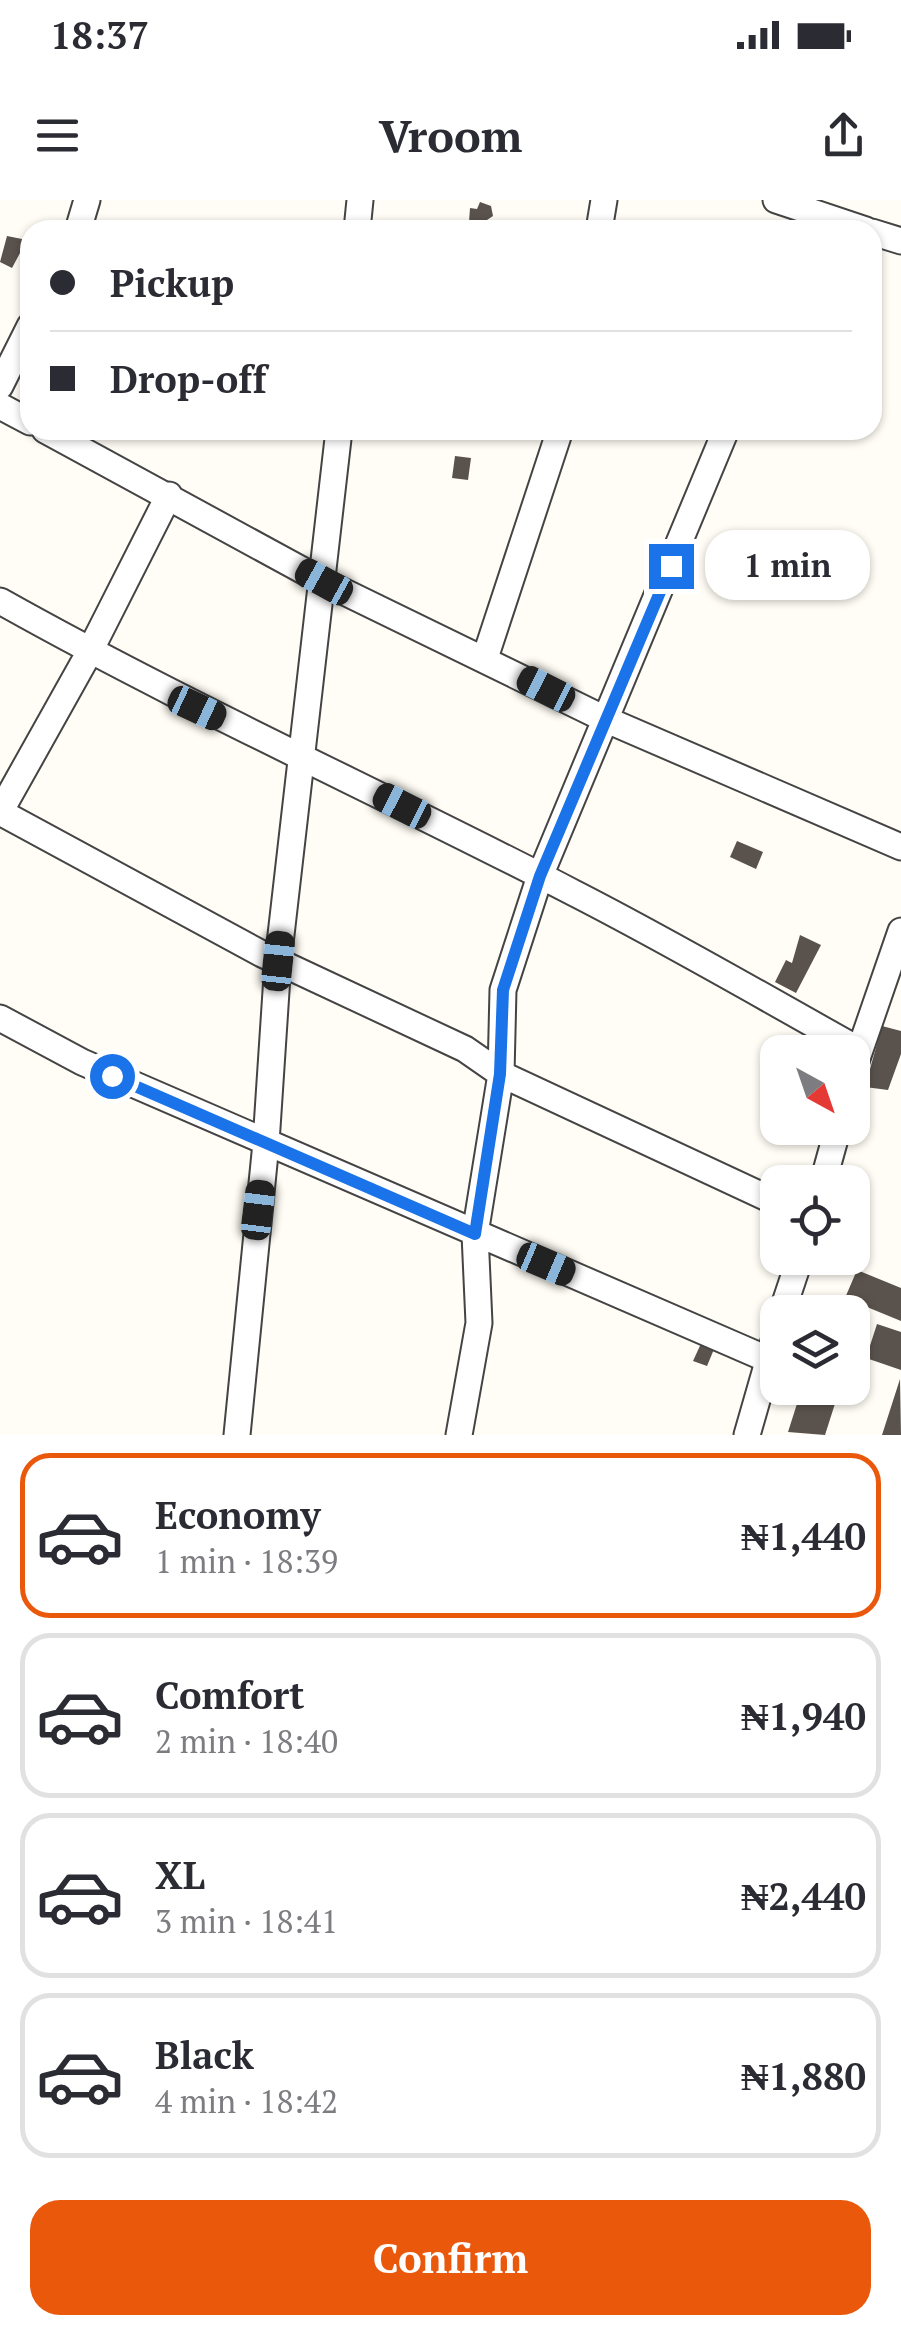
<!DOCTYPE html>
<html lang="en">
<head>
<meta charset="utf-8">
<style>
	:root { --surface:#fff; --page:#f2f2f3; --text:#2b2b33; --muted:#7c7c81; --line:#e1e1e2; --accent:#ea580c }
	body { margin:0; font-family:"PT Serif",serif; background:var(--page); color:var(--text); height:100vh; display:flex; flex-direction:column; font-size:38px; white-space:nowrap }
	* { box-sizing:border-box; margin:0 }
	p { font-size:32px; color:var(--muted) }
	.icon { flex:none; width:55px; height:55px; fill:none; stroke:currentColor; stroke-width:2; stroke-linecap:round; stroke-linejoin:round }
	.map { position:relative; height:1235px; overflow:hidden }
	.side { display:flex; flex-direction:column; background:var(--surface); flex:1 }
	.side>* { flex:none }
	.top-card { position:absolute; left:20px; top:20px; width:862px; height:220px; border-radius:30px; box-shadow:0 2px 8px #0004; display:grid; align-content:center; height:220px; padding:0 30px; background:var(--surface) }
	.needle { width:65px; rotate:140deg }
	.fabs { position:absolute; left:760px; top:835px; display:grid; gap:20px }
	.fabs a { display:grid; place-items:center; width:110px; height:110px; border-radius:20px; background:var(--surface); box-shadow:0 2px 8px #0004; font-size:50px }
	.end { position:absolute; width:45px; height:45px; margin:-22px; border:12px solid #1a73e8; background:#fff; box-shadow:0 0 0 5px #fff }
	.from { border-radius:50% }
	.bubble { position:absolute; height:70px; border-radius:30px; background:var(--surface); box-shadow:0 2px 8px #0004; font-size:32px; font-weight:700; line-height:70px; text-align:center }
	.car { position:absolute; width:30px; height:60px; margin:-30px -15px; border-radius:12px; box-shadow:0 0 8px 2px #0007; background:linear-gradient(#222 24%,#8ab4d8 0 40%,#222 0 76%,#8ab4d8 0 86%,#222 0) }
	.top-card b { display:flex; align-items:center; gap:35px; height:95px; font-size:38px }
	.top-card b+b { border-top:2px solid var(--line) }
	.top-card i { width:25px; height:25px; background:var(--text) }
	ul { padding:18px 0 0; list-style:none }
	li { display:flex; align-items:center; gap:30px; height:165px; margin:0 20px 15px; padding:0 10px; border:5px solid var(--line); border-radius:30px }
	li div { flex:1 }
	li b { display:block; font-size:38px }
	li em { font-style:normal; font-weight:700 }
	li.on { border-color:var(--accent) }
	li>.icon { width:90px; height:90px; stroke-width:1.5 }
	.primary-button { display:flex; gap:20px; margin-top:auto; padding:20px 30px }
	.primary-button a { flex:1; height:115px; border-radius:30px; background:var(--accent); color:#fff; font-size:40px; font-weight:700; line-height:115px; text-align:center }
	.status { display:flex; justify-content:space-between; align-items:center; height:70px; padding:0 50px; background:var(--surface); direction:ltr }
	.status svg { height:28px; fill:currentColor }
	header { display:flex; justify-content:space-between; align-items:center; height:130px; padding:0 30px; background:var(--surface); font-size:45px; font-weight:700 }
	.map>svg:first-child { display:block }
	.building { fill:#5a524d }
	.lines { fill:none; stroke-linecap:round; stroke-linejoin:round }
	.street-casing { stroke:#444; stroke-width:29 }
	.street { stroke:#fff; stroke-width:25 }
	.route { stroke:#1a73e8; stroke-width:12 }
</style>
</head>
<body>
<div class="status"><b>18:37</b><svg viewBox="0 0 49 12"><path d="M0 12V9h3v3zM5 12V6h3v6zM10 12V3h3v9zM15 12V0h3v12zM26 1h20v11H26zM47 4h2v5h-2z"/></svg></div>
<header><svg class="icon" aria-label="menu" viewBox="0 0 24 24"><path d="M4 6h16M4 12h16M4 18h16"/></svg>Vroom<svg class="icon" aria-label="share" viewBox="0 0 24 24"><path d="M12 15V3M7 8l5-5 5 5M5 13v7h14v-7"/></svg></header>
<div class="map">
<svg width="901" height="1235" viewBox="0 0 901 1235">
	<rect width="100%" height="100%" fill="#fffdf5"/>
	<path class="building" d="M480,2L491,6L493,16L481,24L469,22L470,8L477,9Z
		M7,36L27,40L12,68L0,62Z
		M455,256L471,258L468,280L452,278Z
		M737,641L763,652L756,669L730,657Z
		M800,735L821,745L796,793L775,782L786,760L792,763Z
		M882,826L901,831V854L888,890L865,887Z
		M857,1070L901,1088V1121L845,1098Z
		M877,1124L901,1132V1170L866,1158Z
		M704,1137L717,1142L707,1166L693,1161Z
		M900,1179L901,1235H882Z
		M802,1188H840L825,1235L788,1232Z"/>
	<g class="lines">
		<defs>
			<path id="street" d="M776,0L866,30
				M78,30L87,0
				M357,30L360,0
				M599,30L604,0
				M872,32L901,41
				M0,186L30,126
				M0,206L30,222
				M45,230L324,382L607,520L901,647
				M0,401C187,506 383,594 574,693C670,742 764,797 859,850
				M485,458L560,230
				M0,612L262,754L465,849L501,874L778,1003
				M0,612L89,453L169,295
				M0,818L82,862L767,1159
				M852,873L901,731
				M823,982L838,928
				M782,1112L800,1058
				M237,1235L266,943L278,761L339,230
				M459,1235L479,1123L475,1034L501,874L503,790L540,676L726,230
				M747,1235L778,1127"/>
		</defs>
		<use href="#street" class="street-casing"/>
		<use href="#street" class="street"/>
	</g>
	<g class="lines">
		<path class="route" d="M112,876L475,1034L500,874L503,790L540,676L671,366"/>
	</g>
</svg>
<div class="fabs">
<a><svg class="needle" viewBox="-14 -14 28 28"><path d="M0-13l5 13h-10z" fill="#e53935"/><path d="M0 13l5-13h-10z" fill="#7c7c81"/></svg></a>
<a><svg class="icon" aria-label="locate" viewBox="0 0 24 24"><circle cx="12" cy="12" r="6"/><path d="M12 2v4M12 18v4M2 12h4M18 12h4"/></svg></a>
<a><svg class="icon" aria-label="layers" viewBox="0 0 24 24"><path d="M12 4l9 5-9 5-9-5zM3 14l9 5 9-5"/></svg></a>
</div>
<i class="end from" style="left:112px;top:876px"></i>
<i class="end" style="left:671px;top:366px"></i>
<div class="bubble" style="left:705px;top:330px;width:165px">1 min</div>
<i class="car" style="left:324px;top:382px;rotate:299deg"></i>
<i class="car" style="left:546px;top:489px;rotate:297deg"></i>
<i class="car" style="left:197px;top:508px;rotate:115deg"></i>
<i class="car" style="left:402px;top:606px;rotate:297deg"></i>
<i class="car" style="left:278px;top:761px;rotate:6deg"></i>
<i class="car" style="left:258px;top:1010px;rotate:7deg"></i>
<i class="car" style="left:546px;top:1064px;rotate:113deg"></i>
<div class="top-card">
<b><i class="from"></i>Pickup</b>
<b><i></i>Drop-off</b>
</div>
</div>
<section class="side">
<ul>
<li class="on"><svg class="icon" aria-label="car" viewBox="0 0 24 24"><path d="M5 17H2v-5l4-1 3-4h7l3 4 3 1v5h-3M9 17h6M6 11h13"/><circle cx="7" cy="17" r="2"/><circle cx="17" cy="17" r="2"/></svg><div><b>Economy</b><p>1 min · 18:39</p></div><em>₦1,440</em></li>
<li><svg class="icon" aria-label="car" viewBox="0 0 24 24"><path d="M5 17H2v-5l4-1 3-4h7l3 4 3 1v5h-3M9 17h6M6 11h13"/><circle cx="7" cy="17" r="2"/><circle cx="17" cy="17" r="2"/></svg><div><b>Comfort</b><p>2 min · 18:40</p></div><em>₦1,940</em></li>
<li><svg class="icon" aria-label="car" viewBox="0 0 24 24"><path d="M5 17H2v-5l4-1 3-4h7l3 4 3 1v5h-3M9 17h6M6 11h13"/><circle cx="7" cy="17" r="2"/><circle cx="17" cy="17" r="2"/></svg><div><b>XL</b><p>3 min · 18:41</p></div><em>₦2,440</em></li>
<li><svg class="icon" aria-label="car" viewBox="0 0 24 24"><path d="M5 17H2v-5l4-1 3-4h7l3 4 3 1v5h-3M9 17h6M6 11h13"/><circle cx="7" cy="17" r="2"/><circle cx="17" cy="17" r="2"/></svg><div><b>Black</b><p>4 min · 18:42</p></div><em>₦1,880</em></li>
</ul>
<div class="primary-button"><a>Confirm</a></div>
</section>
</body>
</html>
